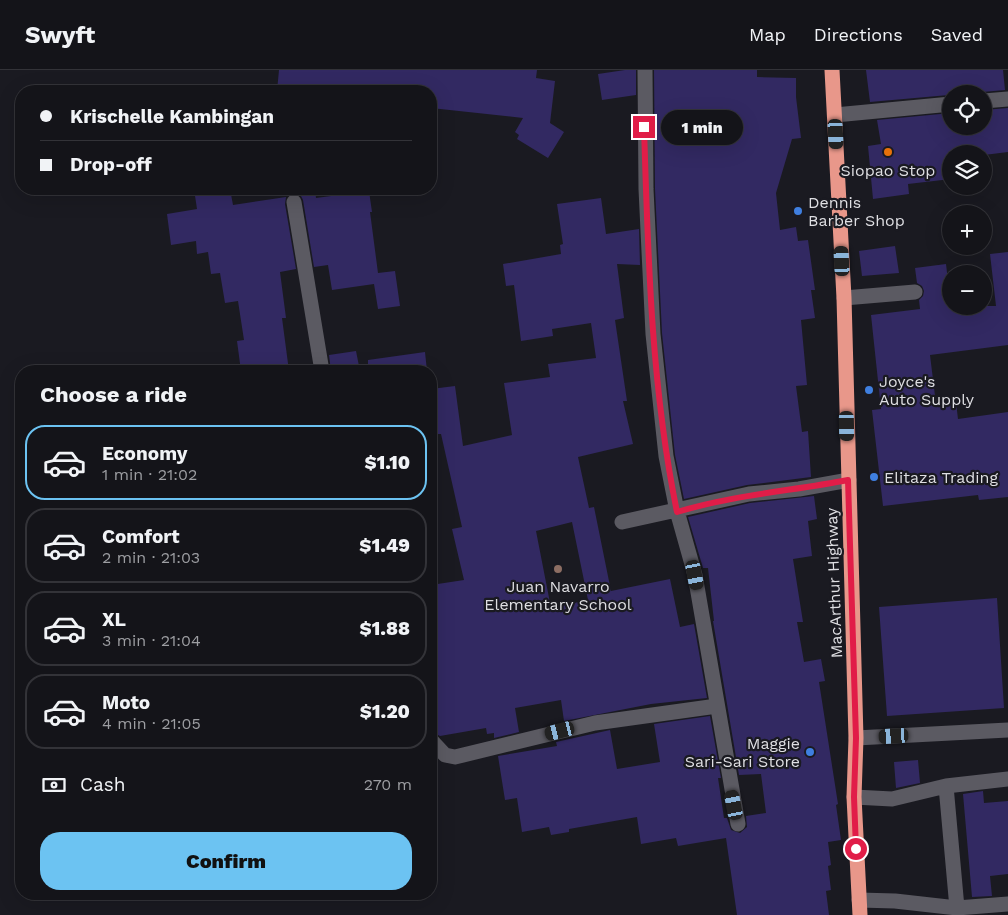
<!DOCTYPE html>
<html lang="en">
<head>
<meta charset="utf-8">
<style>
	:root { --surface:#141419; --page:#212126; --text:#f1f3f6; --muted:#9d9ea2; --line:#333338; --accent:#6cc3f2 }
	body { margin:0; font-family:"Work Sans",sans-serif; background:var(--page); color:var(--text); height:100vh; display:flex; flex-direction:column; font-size:19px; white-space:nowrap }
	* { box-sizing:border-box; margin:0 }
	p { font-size:16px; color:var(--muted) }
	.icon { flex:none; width:28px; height:28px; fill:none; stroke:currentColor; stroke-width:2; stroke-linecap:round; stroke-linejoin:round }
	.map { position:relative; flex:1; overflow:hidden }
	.details { position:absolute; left:15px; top:295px; width:422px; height:535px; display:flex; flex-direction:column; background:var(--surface); border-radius:20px; box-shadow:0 5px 20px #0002,0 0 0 1px var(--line) }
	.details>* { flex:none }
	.top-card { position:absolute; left:15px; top:15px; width:422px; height:110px; border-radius:20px; box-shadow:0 5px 20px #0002,0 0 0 1px var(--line); display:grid; align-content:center; height:110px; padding:0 25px; background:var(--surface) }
	.fabs { position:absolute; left:942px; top:15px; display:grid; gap:10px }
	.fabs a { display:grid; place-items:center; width:50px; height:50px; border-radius:50%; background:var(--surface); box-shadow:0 5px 20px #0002,0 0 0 1px var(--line); font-size:25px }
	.end { position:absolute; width:22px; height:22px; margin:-11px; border:6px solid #e11d48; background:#fff; box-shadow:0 0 0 2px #fff }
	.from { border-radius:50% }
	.bubble { position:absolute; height:35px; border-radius:18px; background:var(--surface); box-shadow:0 5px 20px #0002,0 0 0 1px var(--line); font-size:16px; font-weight:800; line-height:35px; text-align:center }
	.car { position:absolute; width:15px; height:30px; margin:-15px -8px; border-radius:6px; box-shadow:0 0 4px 1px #0007; background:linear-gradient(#222 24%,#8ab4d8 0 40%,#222 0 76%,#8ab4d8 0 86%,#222 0) }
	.top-card b { display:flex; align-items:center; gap:18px; height:48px; font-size:19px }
	.top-card b+b { border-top:1px solid var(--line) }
	.top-card i { width:12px; height:12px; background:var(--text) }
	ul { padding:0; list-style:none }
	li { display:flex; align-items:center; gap:15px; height:75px; margin:0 10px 8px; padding:0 15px; border:2px solid var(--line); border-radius:20px }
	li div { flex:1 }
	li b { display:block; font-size:19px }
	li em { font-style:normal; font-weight:800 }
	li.on { border-color:var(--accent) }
	li>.icon { width:45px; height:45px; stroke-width:1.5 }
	h2 { padding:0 25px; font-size:22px; line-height:60px }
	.pay { display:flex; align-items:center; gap:12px; height:55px; padding:0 25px; font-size:19px }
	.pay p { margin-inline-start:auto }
	.primary-button { display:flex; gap:10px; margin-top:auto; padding:10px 25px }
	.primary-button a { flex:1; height:58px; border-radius:20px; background:var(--accent); color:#111; font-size:20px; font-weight:800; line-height:58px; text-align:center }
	header { display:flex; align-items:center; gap:30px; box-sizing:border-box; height:70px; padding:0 25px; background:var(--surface); border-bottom:1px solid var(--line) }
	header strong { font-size:24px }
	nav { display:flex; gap:28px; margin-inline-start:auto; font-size:18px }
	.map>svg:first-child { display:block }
	.building { fill:#322962; fill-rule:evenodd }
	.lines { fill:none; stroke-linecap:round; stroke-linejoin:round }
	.minor { stroke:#5b5a62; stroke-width:15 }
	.highway { stroke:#e8978a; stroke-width:15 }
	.route { stroke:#e11d48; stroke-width:6 }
	.food-dot { fill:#e8710a; stroke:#1a1a21; stroke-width:2 }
	.shop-dot { fill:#3f7fe0; stroke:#1a1a21; stroke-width:2 }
	.education-dot { fill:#8d6e63; stroke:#1a1a21; stroke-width:2 }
	.labels { text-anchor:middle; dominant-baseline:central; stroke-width:4.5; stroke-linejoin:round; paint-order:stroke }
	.poi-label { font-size:16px; fill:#dfdfe3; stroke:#1a1a21; text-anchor:start }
	.street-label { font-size:16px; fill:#dfdfe3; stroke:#1a1a21 }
</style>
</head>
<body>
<header>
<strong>Swyft</strong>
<nav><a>Map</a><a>Directions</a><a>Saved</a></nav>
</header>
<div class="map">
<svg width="1008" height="845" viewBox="0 0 1008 845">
	<rect width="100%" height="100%" fill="#1a1a21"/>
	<path class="building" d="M279,0H537L536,8L555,11L550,53L564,62L548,88L517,69L519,65L515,62L523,48L431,38V21H277Z
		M625,0H636V25L602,30L598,4Z
		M654,0H757V7L796,8V27L801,68L792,69L776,123L780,160L796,157L798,171L808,170L815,220H811L815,248L801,250L807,315L796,316L802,362L808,361L811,407L747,415L684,429L675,385L662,263L655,119Z
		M866,0H1003L1005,20L870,32Z
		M1008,38V82L984,85L951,84V109L908,114L909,124L873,129L868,76L881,74L877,50L951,43V56H984V40Z
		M194,119H230L233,135L286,127L285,134L296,199L280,202L286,248H282L289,301H241L237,271L244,270L238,231L225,233L220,203L211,204L208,182L197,184L196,171L171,175L167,144L197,139Z
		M294,119H315L316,128L369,121L372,142H370L378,203L395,201L400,236L378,239L374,214L332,220L328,195L314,197L303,130L301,126L294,123Z
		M601,128L606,164L639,159L640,195L617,194L624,248L615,250L627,331H623L633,374L578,387L589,438L594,437L611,521L670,509L680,557L694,554L707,628L651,634L564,651L561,630L515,638L519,662L494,668V663L487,664L486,658L440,666L431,661V515L464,510L452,459L462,457L441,364H437L434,343H431V319L455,316L463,376L512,365L504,313L550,307L548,294L596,288L591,253L552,259L553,266L521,271L514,215L506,216L503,194L561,184L560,175L563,174L557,134ZM572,452L588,530L551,538L536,461Z
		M895,176L899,203L862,206L859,181Z
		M1008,182V236H997H1008V275L930,285L936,334L956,332L958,349L1008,342V427L979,430L978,425L883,436L872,340L881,339L871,245L920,239L919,230L923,226L924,221L922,216L917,213L915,198L946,194L951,236H996L990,184Z
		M356,281L360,301H331L329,285Z
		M425,282L427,301H368V290Z
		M814,426L817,449L808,451L812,486L793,489L803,552H797L804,592L821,589L825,611L819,612L838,734L836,735L841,770L828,772L831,795L828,796L831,820L826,821L829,845H737L726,768L678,776L676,768L641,774L637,747L569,759V762L551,765L549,757L522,762L517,728L505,730L498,686L557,676L556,672L610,660L617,699L660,692L654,654L710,646L721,708H718L724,748H727L731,760L740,763L747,757L746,746L766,743L761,704L739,705L713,551H714L708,498H703L688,447L750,433Z
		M997,528L1004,638L887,646L879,537Z
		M918,690L920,713L896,718L894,692Z
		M983,721L984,733L1008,731V804L990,806L992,826L972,827L963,724Z"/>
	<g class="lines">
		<path class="minor" d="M645,0L646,119L653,264L666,386L677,441L695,505L738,754
			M984,31L1008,29
			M835,45L951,34
			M294,132L322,301
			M844,228L915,222
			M622,452L749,424L799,419L849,410
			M856,668L1008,660
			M431,670L445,685L455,687L595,653L717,636
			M946,716L957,838
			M854,727L892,729L946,716L1008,709
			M859,830L895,831L957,838L1008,834"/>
		<path class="highway" d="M832,0L844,228L856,668L854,727L860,845"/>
	</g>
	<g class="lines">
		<path class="route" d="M644,57C648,185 651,316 677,442C733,425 791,421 848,410L856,668L854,727L856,779"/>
	</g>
	<circle class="food-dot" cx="888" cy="82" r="5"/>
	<g class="shop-dot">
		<circle cx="798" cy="141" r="5"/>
		<circle cx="869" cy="320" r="5"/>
		<circle cx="874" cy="407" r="5"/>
		<circle cx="810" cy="682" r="5"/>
	</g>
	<circle class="education-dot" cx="558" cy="499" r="5"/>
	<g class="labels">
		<g class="poi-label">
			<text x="888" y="100" text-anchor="middle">Siopao Stop</text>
			<text x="808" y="132">Dennis<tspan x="808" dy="18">Barber Shop</tspan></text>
			<text x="879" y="311">Joyce's<tspan x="879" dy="18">Auto Supply</tspan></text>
			<text x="884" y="407">Elitaza Trading</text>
			<text x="558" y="516" text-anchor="middle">Juan Navarro<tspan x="558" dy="18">Elementary School</tspan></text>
			<text x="800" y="673" text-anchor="end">Maggie<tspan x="800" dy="18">Sari-Sari Store</tspan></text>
		</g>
		<g class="street-label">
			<text transform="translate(834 513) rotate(-92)">MacArthur Highway</text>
		</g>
	</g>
</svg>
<div class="fabs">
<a><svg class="icon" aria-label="locate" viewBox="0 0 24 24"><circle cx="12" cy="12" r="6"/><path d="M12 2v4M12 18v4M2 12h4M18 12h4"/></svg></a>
<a><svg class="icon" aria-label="layers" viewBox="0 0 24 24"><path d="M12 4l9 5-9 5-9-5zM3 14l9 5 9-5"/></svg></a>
<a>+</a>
<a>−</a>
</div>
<i class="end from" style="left:856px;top:779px"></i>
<i class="end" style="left:644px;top:57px"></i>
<div class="bubble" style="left:661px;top:40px;width:82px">1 min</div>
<i class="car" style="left:836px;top:64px;rotate:177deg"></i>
<i class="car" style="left:842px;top:191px;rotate:357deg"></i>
<i class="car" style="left:847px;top:356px;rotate:179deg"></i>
<i class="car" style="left:695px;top:505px;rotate:169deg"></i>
<i class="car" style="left:560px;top:661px;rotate:256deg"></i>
<i class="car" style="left:894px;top:666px;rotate:267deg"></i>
<i class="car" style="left:734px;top:735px;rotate:349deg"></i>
<div class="top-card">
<b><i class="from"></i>Krischelle Kambingan</b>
<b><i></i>Drop-off</b>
</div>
<section class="details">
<h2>Choose a ride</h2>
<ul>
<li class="on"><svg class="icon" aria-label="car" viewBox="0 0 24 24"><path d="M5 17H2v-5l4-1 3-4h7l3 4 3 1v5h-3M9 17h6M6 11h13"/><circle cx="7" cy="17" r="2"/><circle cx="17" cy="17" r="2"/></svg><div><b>Economy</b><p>1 min · 21:02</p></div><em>$1.10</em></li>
<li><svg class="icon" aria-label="car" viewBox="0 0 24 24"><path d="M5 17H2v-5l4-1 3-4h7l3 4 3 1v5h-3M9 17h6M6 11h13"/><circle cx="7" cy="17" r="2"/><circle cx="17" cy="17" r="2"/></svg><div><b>Comfort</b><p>2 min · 21:03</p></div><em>$1.49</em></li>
<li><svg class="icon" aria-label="car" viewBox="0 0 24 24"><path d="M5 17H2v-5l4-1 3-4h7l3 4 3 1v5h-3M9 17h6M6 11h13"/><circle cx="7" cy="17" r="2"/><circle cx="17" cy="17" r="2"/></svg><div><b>XL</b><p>3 min · 21:04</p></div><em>$1.88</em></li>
<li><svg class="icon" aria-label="car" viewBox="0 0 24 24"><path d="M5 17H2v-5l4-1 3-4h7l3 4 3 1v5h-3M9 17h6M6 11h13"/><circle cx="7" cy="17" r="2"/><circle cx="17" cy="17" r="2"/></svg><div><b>Moto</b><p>4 min · 21:05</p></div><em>$1.20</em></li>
</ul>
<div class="pay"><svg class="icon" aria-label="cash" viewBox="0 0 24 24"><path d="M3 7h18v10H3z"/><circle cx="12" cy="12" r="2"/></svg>Cash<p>270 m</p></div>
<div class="primary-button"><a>Confirm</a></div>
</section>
</div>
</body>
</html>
